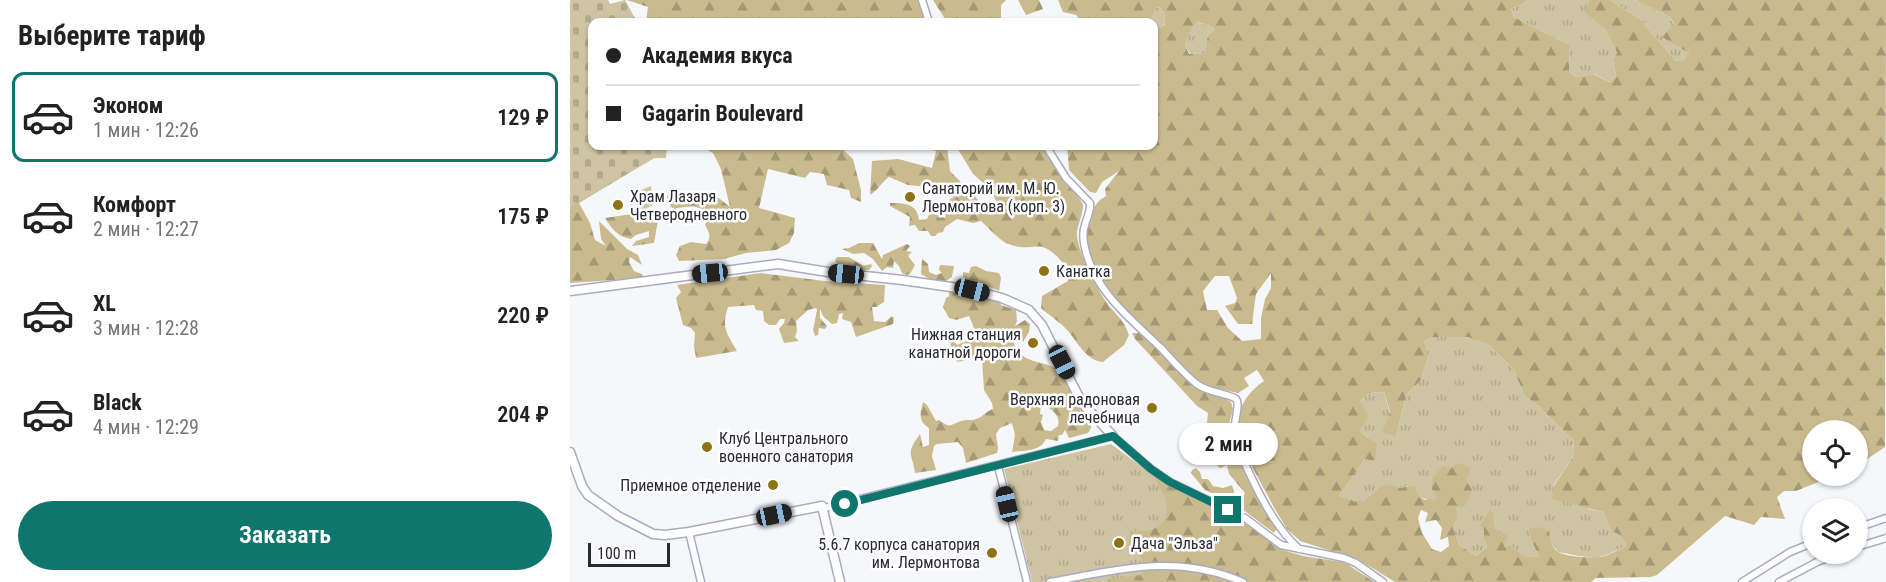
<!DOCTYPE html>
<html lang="ru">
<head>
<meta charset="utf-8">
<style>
	:root { --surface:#fff; --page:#f6f6f6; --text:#222; --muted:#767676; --line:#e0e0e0; --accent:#0f766e }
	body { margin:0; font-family:"Roboto Condensed",sans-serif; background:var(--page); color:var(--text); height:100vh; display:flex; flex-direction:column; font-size:22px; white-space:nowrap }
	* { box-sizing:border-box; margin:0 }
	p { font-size:20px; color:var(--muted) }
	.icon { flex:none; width:33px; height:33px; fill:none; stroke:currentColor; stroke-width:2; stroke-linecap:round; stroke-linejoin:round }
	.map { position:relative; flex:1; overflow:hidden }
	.drawer { display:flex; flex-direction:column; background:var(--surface); width:570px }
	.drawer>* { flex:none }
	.banner { position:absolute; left:18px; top:18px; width:570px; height:132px; border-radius:12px; box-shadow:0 2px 4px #0004; display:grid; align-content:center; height:132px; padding:0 18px; background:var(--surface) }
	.fabs { position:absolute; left:1232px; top:420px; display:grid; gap:12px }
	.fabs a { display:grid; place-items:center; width:66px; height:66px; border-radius:50%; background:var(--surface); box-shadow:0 2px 4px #0004; font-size:30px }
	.scale { position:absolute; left:18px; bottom:15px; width:82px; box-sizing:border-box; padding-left:6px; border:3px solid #282931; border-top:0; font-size:16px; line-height:21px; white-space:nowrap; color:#282931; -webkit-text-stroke:4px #fff; paint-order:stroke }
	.end { position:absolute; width:27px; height:27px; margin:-14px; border:8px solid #0f766e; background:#fff; box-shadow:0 0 0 3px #fff }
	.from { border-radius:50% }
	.bubble { position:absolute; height:42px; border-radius:21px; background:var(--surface); box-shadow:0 2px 4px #0004; font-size:20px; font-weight:600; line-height:42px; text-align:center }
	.car { position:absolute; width:18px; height:36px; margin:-18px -9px; border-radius:8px; box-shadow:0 0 4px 2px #0007; background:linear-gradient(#222 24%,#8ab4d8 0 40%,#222 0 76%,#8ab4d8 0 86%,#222 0) }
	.banner b { display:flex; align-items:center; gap:21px; height:57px; font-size:22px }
	.banner b+b { border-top:2px solid var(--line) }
	.banner i { width:15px; height:15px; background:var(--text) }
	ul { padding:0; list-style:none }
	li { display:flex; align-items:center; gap:18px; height:90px; margin:0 12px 9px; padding:0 6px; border:3px solid transparent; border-radius:12px }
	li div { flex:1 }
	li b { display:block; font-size:22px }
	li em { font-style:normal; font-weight:600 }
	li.current { border-color:var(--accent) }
	li>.icon { width:54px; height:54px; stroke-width:1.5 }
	h2 { padding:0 18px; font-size:27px; line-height:72px }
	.action { display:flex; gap:12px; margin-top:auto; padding:12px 18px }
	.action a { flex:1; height:69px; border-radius:36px; background:var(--accent); color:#fff; font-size:24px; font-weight:600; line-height:69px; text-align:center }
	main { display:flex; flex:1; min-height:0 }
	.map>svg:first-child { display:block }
	.grass { fill:url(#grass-tufts) }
	.forest { fill:url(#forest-firs); fill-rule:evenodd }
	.cemetery { fill:url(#cemetery-stones) }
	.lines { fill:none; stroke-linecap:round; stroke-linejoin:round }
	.street-casing { stroke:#aaabc0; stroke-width:9 }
	.secondary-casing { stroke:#aaabc0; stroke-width:11 }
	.street { stroke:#fff; stroke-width:6 }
	.secondary { stroke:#fff; stroke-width:8 }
	.route { stroke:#0f766e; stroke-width:8 }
	.poi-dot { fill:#8d7216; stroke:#fff; stroke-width:2 }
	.labels { text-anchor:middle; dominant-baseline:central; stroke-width:5; stroke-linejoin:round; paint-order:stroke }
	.poi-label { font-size:16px; fill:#282931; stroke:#fff; text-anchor:start }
</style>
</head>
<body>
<main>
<section class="drawer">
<h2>Выберите тариф</h2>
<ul>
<li class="current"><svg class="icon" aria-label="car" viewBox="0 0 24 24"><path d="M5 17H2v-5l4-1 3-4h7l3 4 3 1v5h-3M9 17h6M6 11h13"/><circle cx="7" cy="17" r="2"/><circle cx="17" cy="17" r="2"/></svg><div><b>Эконом</b><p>1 мин · 12:26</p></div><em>129 ₽</em></li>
<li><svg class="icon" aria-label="car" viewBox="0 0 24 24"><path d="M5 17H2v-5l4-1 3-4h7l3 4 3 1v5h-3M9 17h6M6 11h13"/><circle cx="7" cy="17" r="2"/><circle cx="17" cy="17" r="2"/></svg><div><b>Комфорт</b><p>2 мин · 12:27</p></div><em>175 ₽</em></li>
<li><svg class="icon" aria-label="car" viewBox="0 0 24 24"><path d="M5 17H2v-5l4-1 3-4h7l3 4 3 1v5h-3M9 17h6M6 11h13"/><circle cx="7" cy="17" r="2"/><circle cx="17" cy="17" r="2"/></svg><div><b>XL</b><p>3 мин · 12:28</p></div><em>220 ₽</em></li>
<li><svg class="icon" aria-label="car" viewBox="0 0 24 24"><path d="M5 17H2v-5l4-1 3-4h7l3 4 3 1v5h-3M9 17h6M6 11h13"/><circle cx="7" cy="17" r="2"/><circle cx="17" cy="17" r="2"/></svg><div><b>Black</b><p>4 мин · 12:29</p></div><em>204 ₽</em></li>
</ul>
<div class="action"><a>Заказать</a></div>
</section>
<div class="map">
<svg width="1316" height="582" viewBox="0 0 1316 582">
	<defs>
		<pattern id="grass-tufts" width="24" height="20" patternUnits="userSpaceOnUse" patternTransform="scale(1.5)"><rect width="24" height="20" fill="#cec3a3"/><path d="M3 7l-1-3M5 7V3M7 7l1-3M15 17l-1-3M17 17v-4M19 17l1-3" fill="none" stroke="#b1a88d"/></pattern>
		<pattern id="forest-firs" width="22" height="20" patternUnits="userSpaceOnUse" patternTransform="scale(1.5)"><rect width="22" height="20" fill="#cabb8f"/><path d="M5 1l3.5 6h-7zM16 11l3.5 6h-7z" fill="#a49875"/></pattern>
		<pattern id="cemetery-stones" width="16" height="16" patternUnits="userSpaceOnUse" patternTransform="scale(1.5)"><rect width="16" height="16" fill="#cec3a3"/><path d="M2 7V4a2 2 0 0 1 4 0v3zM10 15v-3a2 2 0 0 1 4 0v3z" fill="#b1a88d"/></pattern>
	</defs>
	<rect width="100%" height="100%" fill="#f6f7fb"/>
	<path class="grass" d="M956,0H1019L1016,13L1035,29L1047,53L1043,61L1046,76L1040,82L1024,74L1006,77L999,72L1000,45L944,17L941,9L955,3Z
		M1040,0H1065L1100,17L1119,53L1114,60L1106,61L1070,19Z
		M589,7L594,13L595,23L593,26L584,27V22H566L582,18L586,8Z
		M627,22L643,27L644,30L638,35L634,53L620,54L615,45C619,38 619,26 627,22Z
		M861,337H898L919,345L944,370L954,395L968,406L1004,441L1003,457L983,486L1019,509L1033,512L1042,530L1050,535L1057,546L1034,556L1024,558L1009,556L988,552L981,543L960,528L961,540L969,556C956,559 951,555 942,547H934L925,529L924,515C917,527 911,533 917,547L906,556L889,545L883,528L888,517L867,497L863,502L848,496L844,485L830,488L807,489L793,501L788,499L785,503L769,496L795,459L805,461L798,437L788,431L790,401L799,393L814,392L826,436L836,395L851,380L858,357L853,343Z
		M541,444L625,506L712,554L777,564L805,582H462L434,469Z"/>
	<path class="forest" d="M57,0H348L355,22H76L78,7Z
		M363,0H444H436L431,5V22H377Z
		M448,0H469L473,9L456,15Z
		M488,0H956L955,3L941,9L944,17L1000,45L999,72L1006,77L1023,74L1040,82L1046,76L1043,60L1047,53L1035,29L1015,13L1019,0H1040L1070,19L1106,61L1114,60L1119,53L1092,37L1104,24L1100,17L1065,0H1316L1315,447L1287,466V430H1242V476H1263L1226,491H1214L1207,497L1215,519L1191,517L1184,525L1155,516L1087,575L1081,577L1026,578L1021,582H825L789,560L730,541L717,529L706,511L667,439C663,415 675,394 694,381L687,370L674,378L679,386L668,393L640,387L632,383C617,372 605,359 592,346C562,317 523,282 516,239C515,232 519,223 521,217C524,206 527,201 536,196L535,189L549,171L532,182L526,193L520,192L499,170L497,146H584V27L593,26L595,24L594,13L589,7L586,8L582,18L566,22H508L509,19L506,15L493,12ZM628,22L643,27L644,30L638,35L634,53L619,54L615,45C619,38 619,26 628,22ZM701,273V288L695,299L691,318V339L672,341L658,328L647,310H637L633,291L645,276H659L667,298L665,303L655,306L668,324H682L686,294ZM861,337H898L919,345L944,370L954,395L968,406L1004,441L1003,457L983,487L982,499L1033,512L1042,531L1050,535L1057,546C1050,549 1043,553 1035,556C1026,559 997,557 988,552C981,547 980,538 979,531L969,527L959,528L961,540L969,556C957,559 951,555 942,547H934L938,536L925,529L924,515L920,510L910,525L914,530V539L917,547L906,556L889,545L883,528L888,517L885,507L895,506L902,490L896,480L901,468L888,463L880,469L873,466L863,477L862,489L867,497L863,501L861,498L855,500L849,496L844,485L830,488L817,484L807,489L793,501L788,499L785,502L769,496L795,459L805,461L807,444L789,431L799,417L790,401L799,393L814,392L820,412L812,433L826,436L836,395L851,380L858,357L854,342ZM851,510L858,513L855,522L866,520L872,528L870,540L878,537L879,546L871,552L862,549L852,533L848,518Z
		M0,143L22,146L84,158L9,203L20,223L25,240L36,246L31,239L29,221L57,249L68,255L72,265L60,257L59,262L64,271L72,274L73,278L0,283Z
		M130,146H269L283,159L291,190V202L281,198L279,190L257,185L254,174L240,172L235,178L198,169L189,208L225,218L224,233L219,243L206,250L176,253L154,259L109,261L106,255L110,246L121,242L136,244C142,237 139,232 135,225L138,217C131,203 118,206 104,209L101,207L97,197L100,189L107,190L118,195H145L160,207L151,169L143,153Z
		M350,146H377L380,171L417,209L424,213L430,209L420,189L403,174L386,146H473L513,204C513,217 506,227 507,236C509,254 529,294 541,308C550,319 554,321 559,335L554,345L533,362C516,361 508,342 497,330C490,322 480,316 471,308L472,296L498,281C500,273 497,269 493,263C469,235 466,253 441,245C429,241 420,229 411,221L403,223L387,219L375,227L373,232L368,233L365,236H361L358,231H349L345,225L339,226L340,217L320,206V203C334,203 347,203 349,220L357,219L360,212L375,218L379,200L384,197L358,187L338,185L319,177C311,183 307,191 300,195L302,161L328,159L362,168L366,151Z
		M85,210L88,220L84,243L62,246L66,241L79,237V231L66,235L61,239C48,237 42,229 35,218L62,214L64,220L71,219Z
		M289,243H303L312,259L313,255L337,244L340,246L336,251L342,252L338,256L345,265L340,274L336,275L332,273L329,266L324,261L323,268L317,267L312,271L303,259L294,253L283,254L272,249L279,248Z
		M267,257H279L293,266L301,264L302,266L299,270L272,269L265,261Z
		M352,259L358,264L359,272L366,275L372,273L369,270L370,265L384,266L382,277L376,281L361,280L351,274Z
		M406,266L416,271L429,273L431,278L429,291L413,284L405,286L393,277V272L399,273L401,267Z
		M191,273L255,281L315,285L314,302L306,307H302L304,321L315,322L322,316L324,318L323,324L286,337L281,322L272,319L273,313L269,314L267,323L262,324L253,316L250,309V318L257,326L255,329L249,328L248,335L245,336L243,330L247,310L246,308L238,310L226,321L227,331L225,337L229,341L214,343L209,329L214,323L215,319H210L206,325H199L194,321L193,311L186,310L184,305L158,307C151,328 157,334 167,351L126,358L124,346L125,333L121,328L113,325L106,298L111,292L107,285Z
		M379,290L429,300L431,305L446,310L447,321L445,326L455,320L460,324L459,332L453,342L447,330L444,329L441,331C446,372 477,355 494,375C505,388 513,406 521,420V428L518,433L499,438L495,430L492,435H489L488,441L476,439C470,452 455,450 442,452L445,435L442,423L430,428L426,434L428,448L427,453L396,463L393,448L388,442L367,444L364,446L362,456L366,470L345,473C342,451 335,455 350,434L353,447L359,445V428C348,421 350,414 353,402L357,405L366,421L369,420C382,429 379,425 391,421C396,419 402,421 406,419C413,417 416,411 423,409L422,403L414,390L412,359L404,358L388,362C380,355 380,345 381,335L387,345L397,341L399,333L403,334L404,328L399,316L386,320L379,318L373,307L376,298L379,296ZM477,399V407C485,412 490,416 488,426L481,431L474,430L471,422L473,415L470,414L471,404Z
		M562,333H570L629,390C640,395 651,395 661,402L663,409L658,428L648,424L647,432L658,435L682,487L707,528L704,533L668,506L675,493L659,474L657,465L650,468L638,457L646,448L645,444L636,433L638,413L627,406L565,339Z
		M626,468L630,472L632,479H638L643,486L653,488L662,485L666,498L657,501L635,490L621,473L622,470Z
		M584,477L590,478L608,490L644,505L685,529L713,550L733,556L772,562L804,582H538L539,579L571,575C578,555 561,551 559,536L565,531C579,532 587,530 596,518L597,501Z"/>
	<path class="cemetery" d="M0,0H38L40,4L55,0L67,22H22V146H97L96,158H84L0,207Z
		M81,186L83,205L71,211L66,192Z"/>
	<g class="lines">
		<defs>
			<path id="street" d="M352,0L359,22
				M476,146L496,178L520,203C521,211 517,217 515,225C512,233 513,240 515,248C524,291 562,320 592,349C603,361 615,375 628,385C638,392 662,395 666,399C671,404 662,428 664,439C680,475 700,523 729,549
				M428,466L457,582
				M254,508L543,436L581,469L600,482L675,518L711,545L774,558L786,563L813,582
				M1287,528L1316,518
				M119,532L131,582
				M1287,547L1316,538
				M480,582C549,570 606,553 673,582
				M1172,582L1220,552L1242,543
				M1209,582L1247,562L1268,554"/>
			<path id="secondary" d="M0,291L208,264L258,272L332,280L402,290L432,298L459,310L472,325L512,403L543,436
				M0,452L12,486L18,495L48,516L83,534L95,535L119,532L252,506L270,582"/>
		</defs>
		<use href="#street" class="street-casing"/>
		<use href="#secondary" class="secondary-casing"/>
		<use href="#street" class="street"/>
		<use href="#secondary" class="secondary"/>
	</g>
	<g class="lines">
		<path class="route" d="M275,504L543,436L581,469L600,482L658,510"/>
	</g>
	<g class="poi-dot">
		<circle cx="340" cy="197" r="6"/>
		<circle cx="48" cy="205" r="6"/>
		<circle cx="474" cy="271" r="6"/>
		<circle cx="463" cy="343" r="6"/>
		<circle cx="582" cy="408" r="6"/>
		<circle cx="137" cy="447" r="6"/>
		<circle cx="203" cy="485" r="6"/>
		<circle cx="549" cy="543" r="6"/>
		<circle cx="422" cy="553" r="6"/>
	</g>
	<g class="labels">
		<g class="poi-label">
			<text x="352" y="188">Санаторий им. М. Ю.<tspan x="352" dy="18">Лермонтова (корп. 3)</tspan></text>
			<text x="60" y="196">Храм Лазаря<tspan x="60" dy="18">Четверодневного</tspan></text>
			<text x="486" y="271">Канатка</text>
			<text x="451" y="334" text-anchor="end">Нижная станция<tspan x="451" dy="18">канатной дороги</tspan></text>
			<text x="570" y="399" text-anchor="end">Верхняя радоновая<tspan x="570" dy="18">лечебница</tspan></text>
			<text x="149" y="438">Клуб Центрального<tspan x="149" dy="18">военного санатория</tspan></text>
			<text x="191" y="485" text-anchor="end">Приемное отделение</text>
			<text x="561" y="543">Дача "Эльза"</text>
			<text x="410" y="544" text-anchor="end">5.6.7 корпуса санатория<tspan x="410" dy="18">им. Лермонтова</tspan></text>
		</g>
	</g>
</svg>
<div class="fabs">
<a><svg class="icon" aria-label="locate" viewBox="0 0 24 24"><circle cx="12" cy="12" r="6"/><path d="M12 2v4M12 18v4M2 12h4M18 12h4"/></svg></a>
<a><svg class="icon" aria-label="layers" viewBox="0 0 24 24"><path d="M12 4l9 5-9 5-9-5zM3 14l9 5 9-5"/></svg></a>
</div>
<div class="scale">100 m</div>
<i class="end from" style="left:275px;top:504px"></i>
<i class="end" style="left:658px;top:510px"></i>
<div class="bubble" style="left:609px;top:423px;width:99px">2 мин</div>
<i class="car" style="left:140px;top:273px;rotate:264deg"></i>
<i class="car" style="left:276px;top:274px;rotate:276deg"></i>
<i class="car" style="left:402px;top:290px;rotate:104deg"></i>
<i class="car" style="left:492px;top:362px;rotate:153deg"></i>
<i class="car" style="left:437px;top:504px;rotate:347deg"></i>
<i class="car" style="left:204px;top:515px;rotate:78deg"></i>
<div class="banner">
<b><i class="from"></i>Академия вкуса</b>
<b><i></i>Gagarin Boulevard</b>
</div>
</div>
</main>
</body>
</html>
